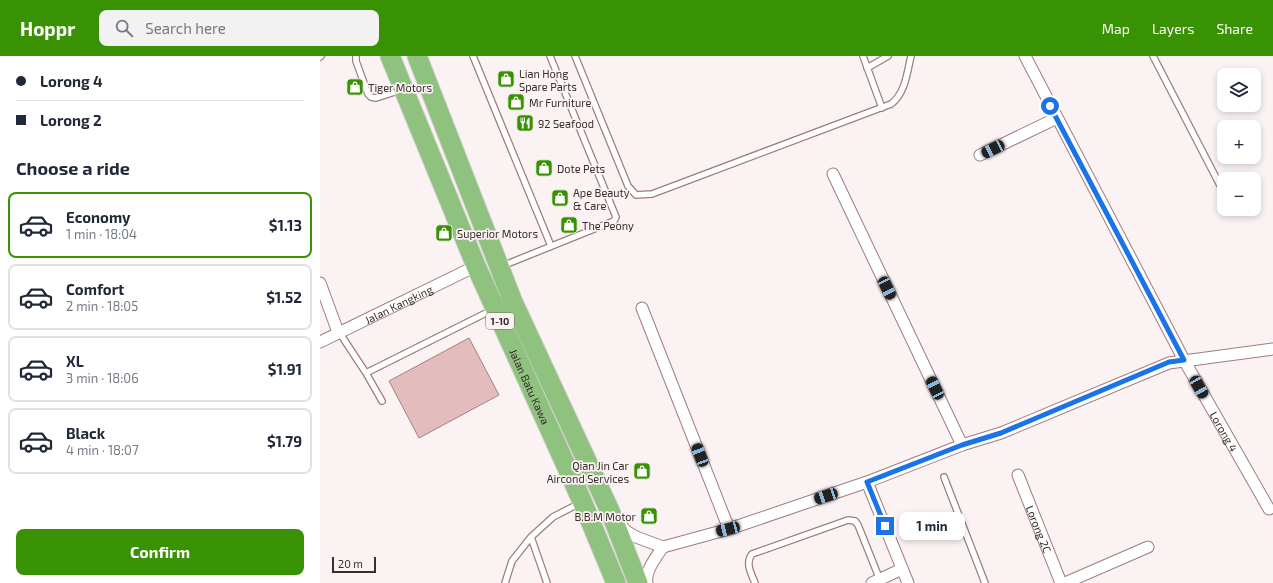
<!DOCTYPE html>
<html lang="en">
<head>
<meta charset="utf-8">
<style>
	:root { --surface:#fff; --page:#f2f2f3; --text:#1f2937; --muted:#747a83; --line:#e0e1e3; --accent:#399204 }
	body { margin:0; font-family:"Exo 2",sans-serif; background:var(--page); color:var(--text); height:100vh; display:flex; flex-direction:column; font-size:15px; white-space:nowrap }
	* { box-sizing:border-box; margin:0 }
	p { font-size:13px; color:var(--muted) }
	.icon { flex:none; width:22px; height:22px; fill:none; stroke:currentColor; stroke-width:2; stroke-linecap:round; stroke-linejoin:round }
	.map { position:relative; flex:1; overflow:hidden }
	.sheet { display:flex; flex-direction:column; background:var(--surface); width:320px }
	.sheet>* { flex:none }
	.top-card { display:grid; align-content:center; height:88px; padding:0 16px; background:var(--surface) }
	.fabs { position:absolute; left:897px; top:12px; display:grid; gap:8px }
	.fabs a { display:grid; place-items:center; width:44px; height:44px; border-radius:8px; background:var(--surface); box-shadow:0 2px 6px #0003; font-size:20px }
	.scale { position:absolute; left:12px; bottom:10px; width:44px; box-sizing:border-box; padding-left:4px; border:2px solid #3b2c2d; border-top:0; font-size:11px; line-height:14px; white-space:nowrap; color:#3b2c2d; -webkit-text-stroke:3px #fbf3f3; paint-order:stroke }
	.end { position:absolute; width:18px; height:18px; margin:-9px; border:5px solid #1a73e8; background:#fff; box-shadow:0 0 0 2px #fff }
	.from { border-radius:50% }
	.bubble { position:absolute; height:28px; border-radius:8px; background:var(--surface); box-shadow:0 2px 6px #0003; font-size:13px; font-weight:700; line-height:28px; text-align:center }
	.car { position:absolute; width:12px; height:24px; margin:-12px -6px; border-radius:5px; box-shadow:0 0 3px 1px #0007; background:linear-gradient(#222 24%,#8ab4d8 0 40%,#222 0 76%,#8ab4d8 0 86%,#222 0) }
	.top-card b { display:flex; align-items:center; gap:14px; height:38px; font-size:15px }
	.top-card b+b { border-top:1px solid var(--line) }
	.top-card i { width:10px; height:10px; background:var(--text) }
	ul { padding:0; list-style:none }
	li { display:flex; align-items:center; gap:12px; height:66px; margin:0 8px 6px; padding:0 8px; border:2px solid var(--line); border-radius:8px }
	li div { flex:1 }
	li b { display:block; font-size:15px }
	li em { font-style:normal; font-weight:700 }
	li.active { border-color:var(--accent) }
	li>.icon { width:36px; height:36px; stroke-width:1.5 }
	h2 { padding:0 16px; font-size:18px; line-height:48px }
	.cta { display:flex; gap:8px; margin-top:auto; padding:8px 16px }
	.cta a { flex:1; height:46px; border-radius:8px; background:var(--accent); color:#fff; font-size:16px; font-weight:700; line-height:46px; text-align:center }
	header { display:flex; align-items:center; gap:24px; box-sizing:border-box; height:56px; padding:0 20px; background:var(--accent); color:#fff }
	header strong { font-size:19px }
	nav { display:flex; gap:22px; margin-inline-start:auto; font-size:14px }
	.search { width:280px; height:36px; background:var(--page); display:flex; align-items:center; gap:10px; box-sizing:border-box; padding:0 14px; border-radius:8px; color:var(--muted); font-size:15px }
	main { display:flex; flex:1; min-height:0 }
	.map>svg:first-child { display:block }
	.building { fill:#e3bcbd; stroke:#a58182 }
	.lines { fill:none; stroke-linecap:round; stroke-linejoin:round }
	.service-casing { stroke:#a07c7d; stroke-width:8 }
	.minor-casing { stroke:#a07c7d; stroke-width:13 }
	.trunk-casing { stroke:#d4d1d1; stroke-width:21 }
	.service { stroke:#fff; stroke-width:5.5 }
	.minor { stroke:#fff; stroke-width:11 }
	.trunk { stroke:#8fc27e; stroke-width:19 }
	.route { stroke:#1a73e8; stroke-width:5 }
	.labels { text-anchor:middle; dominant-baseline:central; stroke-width:3.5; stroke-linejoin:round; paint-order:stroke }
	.shield { fill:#fbf3f3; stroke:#756868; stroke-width:1 }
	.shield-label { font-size:10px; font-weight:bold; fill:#3b2c2d }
	.poi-label { font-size:11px; fill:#3b2c2d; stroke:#fbf3f3; text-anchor:start }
	.street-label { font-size:11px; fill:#3b2c2d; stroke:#fbf3f3 }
</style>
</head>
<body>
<header>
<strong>Hoppr</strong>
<div class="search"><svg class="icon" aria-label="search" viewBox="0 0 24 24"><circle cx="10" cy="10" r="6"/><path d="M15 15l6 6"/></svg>Search here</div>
<nav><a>Map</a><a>Layers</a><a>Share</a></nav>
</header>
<main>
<section class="sheet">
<div class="top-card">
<b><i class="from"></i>Lorong 4</b>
<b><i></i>Lorong 2</b>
</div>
<h2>Choose a ride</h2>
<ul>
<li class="active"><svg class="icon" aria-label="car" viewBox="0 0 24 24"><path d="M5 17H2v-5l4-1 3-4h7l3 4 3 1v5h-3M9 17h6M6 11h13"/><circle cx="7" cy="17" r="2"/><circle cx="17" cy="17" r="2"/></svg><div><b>Economy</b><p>1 min · 18:04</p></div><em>$1.13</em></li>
<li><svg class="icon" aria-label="car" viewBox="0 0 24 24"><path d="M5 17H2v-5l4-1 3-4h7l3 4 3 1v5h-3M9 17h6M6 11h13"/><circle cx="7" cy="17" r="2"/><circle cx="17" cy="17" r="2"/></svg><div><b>Comfort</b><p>2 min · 18:05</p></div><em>$1.52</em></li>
<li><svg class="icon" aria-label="car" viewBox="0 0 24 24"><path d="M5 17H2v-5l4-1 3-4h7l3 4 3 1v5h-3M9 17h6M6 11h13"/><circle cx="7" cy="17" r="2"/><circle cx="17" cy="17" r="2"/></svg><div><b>XL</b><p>3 min · 18:06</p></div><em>$1.91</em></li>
<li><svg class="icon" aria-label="car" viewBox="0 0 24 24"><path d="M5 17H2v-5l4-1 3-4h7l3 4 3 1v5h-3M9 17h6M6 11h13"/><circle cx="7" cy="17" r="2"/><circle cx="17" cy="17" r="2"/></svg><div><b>Black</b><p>4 min · 18:07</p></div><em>$1.79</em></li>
</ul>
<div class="cta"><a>Confirm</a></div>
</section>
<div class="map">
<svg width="953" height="527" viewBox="0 0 953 527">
	<rect width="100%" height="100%" fill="#fbf3f3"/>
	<path class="building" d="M149,282L179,339L99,382L69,325Z"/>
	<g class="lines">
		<defs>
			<path id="service" d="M36,0V5L48,38L51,41L56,42L81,34
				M153,0L231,190
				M255,0L308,130L316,139L332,138L571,48C585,38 587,17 591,0
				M543,0L562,52
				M833,0L904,137
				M0,1L1,0
				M547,12L568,0
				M182,210L294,165L296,161L230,0
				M19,276L46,317
				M62,345L46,317L172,254
				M624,421L665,527
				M211,481L227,527
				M185,527L192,505L211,481L233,461L260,447
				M435,527C431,517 425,507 432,498L528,464L535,465L538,469L560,524"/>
			<g id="minor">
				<path id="s1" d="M705,0L864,304L949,453"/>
				<path d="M660,99L737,62"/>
				<path d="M513,118L642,389"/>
				<path d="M0,227L18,276"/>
				<path d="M322,252L409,473"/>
				<path id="s2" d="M0,286L156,210"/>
				<path id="s3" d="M698,419L741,527"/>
				<path d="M547,426L588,527"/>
				<path d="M298,465L306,475L316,481L343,491L409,473L547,426L642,389L681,377L849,307L953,293"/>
				<path d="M327,527C325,515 336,501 343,491"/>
				<path d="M552,527L582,513"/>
				<path d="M745,527L828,491"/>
			</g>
			<g id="trunk">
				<path id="s4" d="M70,0L156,210L262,445L296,527"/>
				<path d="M97,0L193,246L290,455L318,527"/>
			</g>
		</defs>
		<use href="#service" class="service-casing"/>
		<use href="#minor" class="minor-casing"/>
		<use href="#trunk" class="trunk-casing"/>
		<use href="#service" class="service"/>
		<use href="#minor" class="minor"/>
		<use href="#trunk" class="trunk"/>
	</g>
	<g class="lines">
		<path class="route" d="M565,470L547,426L642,389L681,377L849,306L864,304L730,50"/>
	</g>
	<defs>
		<symbol id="shop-square" viewBox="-11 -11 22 22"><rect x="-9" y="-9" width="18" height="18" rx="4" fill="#399204" stroke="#fbf3f3"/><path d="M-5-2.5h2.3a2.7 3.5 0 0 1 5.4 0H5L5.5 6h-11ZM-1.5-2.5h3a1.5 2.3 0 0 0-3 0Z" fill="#fff"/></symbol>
		<symbol id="restaurant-square" viewBox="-11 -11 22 22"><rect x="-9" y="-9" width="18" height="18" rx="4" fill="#399204" stroke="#fbf3f3"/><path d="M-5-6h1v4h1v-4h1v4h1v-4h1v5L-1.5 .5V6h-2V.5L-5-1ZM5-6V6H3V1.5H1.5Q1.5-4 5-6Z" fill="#fff"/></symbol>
	</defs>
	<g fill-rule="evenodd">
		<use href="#shop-square" x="176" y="13" width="20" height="20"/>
		<use href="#shop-square" x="25" y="21" width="20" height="20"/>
		<use href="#shop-square" x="186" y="36" width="20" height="20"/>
		<use href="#restaurant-square" x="195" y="57" width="20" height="20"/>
		<use href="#shop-square" x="214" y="102" width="20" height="20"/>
		<use href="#shop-square" x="230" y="132" width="20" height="20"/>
		<use href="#shop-square" x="239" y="159" width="20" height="20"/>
		<use href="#shop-square" x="114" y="167" width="20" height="20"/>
		<use href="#shop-square" x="312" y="405" width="20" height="20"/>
		<use href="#shop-square" x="319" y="450" width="20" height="20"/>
	</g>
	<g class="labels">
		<rect class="shield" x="166" y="257" width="28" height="16" rx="3"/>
		<g class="shield-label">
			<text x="180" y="265">1-10</text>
		</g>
		<g class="poi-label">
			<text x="199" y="17">Lian Hong<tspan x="199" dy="13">Spare Parts</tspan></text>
			<text x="48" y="31">Tiger Motors</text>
			<text x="209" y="46">Mr Furniture</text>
			<text x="218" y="67">92 Seafood</text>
			<text x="237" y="112">Dote Pets</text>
			<text x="253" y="136">Ape Beauty<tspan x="253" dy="13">&amp; Care</tspan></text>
			<text x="262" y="169">The Peony</text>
			<text x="137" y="177">Superior Motors</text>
			<text x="309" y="409" text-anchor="end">Qian Jin Car<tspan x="309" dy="13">Aircond Services</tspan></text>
			<text x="316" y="460" text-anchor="end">B.B.M Motor</text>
		</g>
		<g class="street-label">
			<text stroke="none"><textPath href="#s2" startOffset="87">Jalan Kangking</textPath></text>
			<text stroke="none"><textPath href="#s4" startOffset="359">Jalan Batu Kawa</textPath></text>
			<text stroke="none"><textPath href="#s1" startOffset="425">Lorong 4</textPath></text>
			<text stroke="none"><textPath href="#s3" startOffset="58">Lorong 2C</textPath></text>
		</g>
	</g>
</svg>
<div class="fabs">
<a><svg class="icon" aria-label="layers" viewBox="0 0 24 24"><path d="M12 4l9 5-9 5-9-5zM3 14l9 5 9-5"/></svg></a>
<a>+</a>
<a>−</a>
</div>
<div class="scale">20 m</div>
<i class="end from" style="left:730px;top:50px"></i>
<i class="end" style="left:565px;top:470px"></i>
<div class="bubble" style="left:579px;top:456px;width:66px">1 min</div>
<i class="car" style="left:673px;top:93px;rotate:244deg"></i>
<i class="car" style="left:567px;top:232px;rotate:154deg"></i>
<i class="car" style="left:879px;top:331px;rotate:150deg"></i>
<i class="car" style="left:615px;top:332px;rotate:334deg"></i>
<i class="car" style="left:380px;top:399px;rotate:339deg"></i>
<i class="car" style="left:506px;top:440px;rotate:252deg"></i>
<i class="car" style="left:408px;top:473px;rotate:255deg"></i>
</div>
</main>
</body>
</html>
